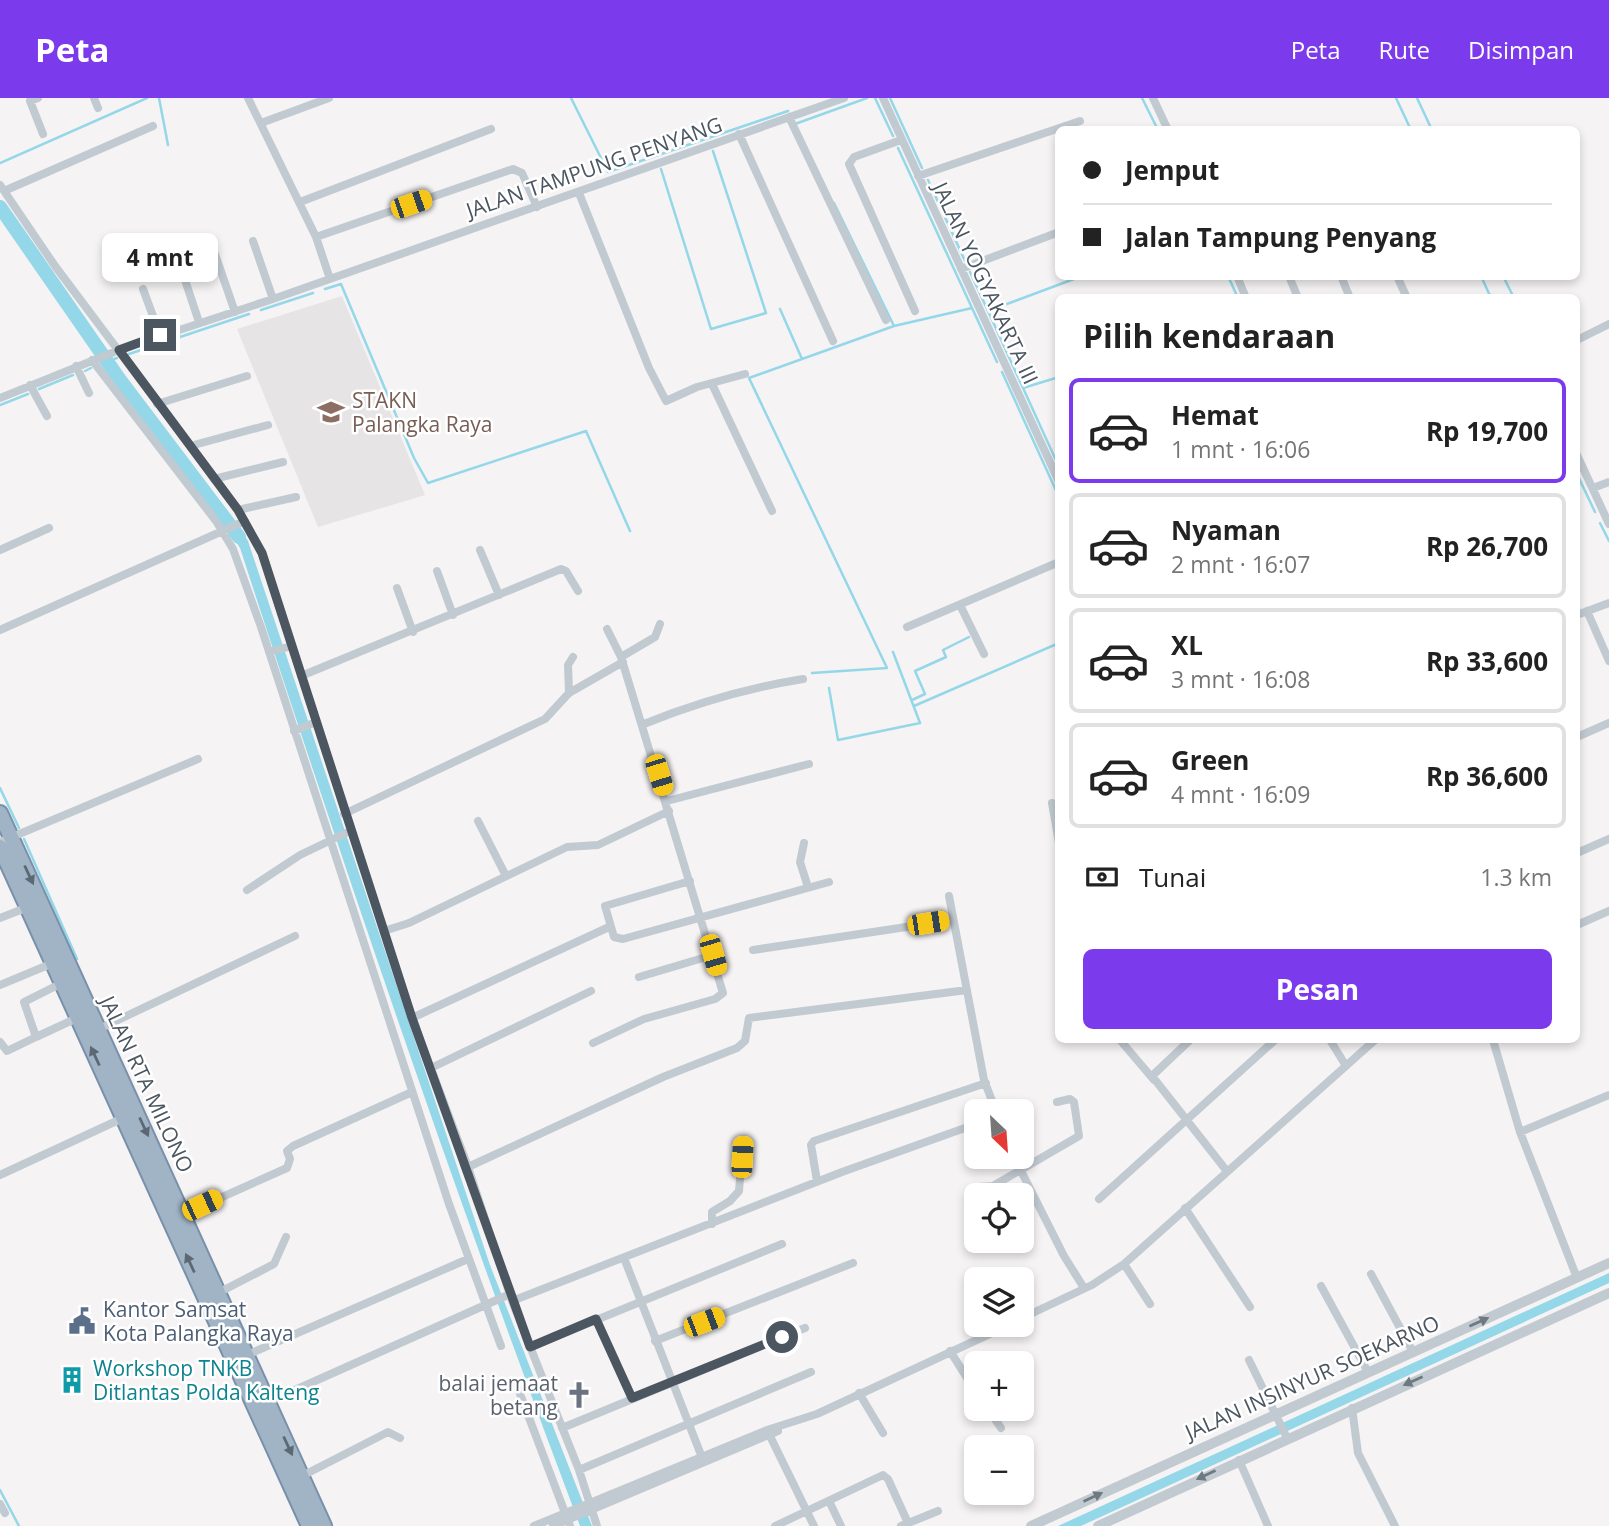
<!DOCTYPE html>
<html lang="id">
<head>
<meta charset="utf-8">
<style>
	:root { --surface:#fff; --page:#f6f6f6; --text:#222; --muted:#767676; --line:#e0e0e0; --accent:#7c3aed }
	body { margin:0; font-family:"Open Sans",sans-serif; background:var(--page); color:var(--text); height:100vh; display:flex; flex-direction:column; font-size:26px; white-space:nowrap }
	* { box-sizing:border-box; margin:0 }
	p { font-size:23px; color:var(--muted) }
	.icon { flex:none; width:38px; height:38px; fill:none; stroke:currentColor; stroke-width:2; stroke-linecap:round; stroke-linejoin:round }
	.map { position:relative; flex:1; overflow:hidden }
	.side { position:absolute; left:1055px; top:196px; width:525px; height:749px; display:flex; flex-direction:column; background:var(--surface); border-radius:10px; box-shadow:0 4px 10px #0003 }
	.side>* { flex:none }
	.top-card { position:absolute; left:1055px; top:28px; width:525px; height:154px; border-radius:10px; box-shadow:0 4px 10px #0003; display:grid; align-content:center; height:154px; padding:0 28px; background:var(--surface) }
	.needle { width:46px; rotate:155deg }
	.buttons { position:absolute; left:964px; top:1001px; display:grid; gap:14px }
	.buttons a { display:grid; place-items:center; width:70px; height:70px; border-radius:10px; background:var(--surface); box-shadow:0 4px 10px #0003; font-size:35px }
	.end { position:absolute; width:32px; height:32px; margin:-16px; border:9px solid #4b5660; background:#fff; box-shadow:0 0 0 4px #fff }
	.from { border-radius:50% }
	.bubble { position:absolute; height:49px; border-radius:10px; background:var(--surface); box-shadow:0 4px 10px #0003; font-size:23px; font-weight:700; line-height:49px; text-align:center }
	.car { position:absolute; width:21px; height:42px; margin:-21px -10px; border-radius:9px; box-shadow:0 0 5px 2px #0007; background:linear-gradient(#f5c518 24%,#345 0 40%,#f5c518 0 76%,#345 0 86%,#f5c518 0) }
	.top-card b { display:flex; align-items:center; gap:24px; height:66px; font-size:26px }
	.top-card b+b { border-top:2px solid var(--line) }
	.top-card i { width:18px; height:18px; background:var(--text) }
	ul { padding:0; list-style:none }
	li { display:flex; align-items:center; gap:21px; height:105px; margin:0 14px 10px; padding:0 14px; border:4px solid var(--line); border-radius:10px }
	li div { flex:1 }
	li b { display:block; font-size:26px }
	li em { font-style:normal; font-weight:700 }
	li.active { border-color:var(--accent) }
	li>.icon { width:63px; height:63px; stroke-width:1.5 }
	h2 { padding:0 28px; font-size:32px; line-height:84px }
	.pay { display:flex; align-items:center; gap:18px; height:77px; padding:0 28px; font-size:26px }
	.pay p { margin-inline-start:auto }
	.button { display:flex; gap:14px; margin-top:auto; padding:14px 28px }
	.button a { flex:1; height:80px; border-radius:10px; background:var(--accent); color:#fff; font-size:28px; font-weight:700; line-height:80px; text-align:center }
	header { display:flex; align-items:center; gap:42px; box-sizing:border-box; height:98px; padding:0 35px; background:var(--accent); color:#fff }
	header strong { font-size:33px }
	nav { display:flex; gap:38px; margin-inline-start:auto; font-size:24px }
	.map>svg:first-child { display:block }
	.education { fill:#e6e4e5 }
	.water { fill:#94d7e9 }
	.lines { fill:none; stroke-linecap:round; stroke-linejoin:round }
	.stream { stroke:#94d7e9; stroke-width:2.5 }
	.river { stroke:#94d7e9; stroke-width:14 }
	.trunk-casing { stroke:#7890aa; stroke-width:18 }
	.minor { stroke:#c2cad1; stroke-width:8 }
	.tertiary { stroke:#c2cad1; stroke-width:10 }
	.trunk { stroke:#a0b4c6; stroke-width:14 }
	.oneway { fill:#5c6974 }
	.oneway2 { fill:#6f7982 }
	.route { stroke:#4b5660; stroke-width:9 }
	.labels { text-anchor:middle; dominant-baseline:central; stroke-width:5; stroke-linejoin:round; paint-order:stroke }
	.street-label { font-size:21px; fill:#4b5660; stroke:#fff }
	.education-label { font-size:21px; fill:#785e54; stroke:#fff; text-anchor:start }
	.service-label { font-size:21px; fill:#4e5e75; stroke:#fff; text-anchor:start }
	.culture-label { font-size:21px; fill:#0d838f; stroke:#fff; text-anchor:start }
	.worship-label { font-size:21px; fill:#5b616d; stroke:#fff; text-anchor:end }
</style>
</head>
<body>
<header>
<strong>Peta</strong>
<nav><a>Peta</a><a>Rute</a><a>Disimpan</a></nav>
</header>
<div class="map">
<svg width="1609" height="1428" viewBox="0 0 1609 1428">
	<rect width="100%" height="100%" fill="#f5f3f3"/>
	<path class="education" d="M342,198L425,397L318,429L237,231Z"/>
	<path class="water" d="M235,422L248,443L490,1167L592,1428H580C458,1105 347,779 240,450L226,427Z
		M1609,1175V1185L1081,1428H1058Z"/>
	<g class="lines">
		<path class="stream" d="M159,0L168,47
			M571,0L608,74L788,13
			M875,0L893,38
			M890,0L922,70
			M1142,0L1158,32
			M1396,0L1411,32
			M1417,0L1432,32
			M795,26L867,0
			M898,50L997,264
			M0,65L147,0
			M661,71L711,231L766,215L713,53
			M928,82L965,163
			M834,105L894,228
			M970,174L988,213L1082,178
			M1228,178L1238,200
			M1481,178L1491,200
			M1503,178L1514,200
			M325,191L341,186L414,360L428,385L586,333L630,433
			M780,211L802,261
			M261,212L313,195
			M988,213L1059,369
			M129,256L249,216
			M102,265L117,260
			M85,273L91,270
			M1002,274L1059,399
			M1023,290L1059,279
			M39,291L73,277
			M0,307L28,296
			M1577,376L1595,414
			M1600,425L1609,443
			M812,575L887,570L749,280L894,228L972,210
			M829,590L838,642L920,625L893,554
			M912,602L925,596L915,573L946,559L943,552L969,539
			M914,608L1059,545
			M0,690L19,730
			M24,741L77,861
			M0,1392L19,1428"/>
		<path class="river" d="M0,109L120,282L239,439"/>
		<defs>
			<path id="trunk" d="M0,715L324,1428
				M0,749L309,1428"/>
		</defs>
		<use href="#trunk" class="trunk-casing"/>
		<path class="minor" d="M38,0L30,3L43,36
			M94,0L98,10
			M248,0L316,139
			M883,0L1059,384
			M1153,0L1168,32
			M789,19L886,222
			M261,25L329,0
			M1325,32H1330
			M739,36L833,243
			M901,42L854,59L849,66L915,213
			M918,78L1080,23
			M0,87L55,168L238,412L262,455L412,920L468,1069L512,1203L579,1372L597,1428
			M4,93L153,28
			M579,95L649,270L666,303L697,289L745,276
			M300,104L491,31
			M253,143L273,201
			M215,156L235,214
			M961,171L1059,134
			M1237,178L1246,200
			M1289,178L1298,200
			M1341,178L1350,200
			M1397,178L1407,200
			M184,179L199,224
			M330,181L316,139L513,71L522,75L537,109
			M143,191L160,237
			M1577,242L1609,226
			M92,262L216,423L233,451L261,529L449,1106L501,1248
			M76,268L89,295
			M712,286L772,413
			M30,287L47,318
			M0,300L119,252L273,201L844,0
			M157,306L247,278
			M190,348L268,327
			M1577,357L1609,426
			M214,381L283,364
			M1593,390L1609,384
			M238,412L296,399
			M0,452L49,430
			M480,452L499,497
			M437,473L453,517
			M397,490L413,534
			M960,507L984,556
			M1587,513L1609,563
			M1577,517L1609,505
			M907,529L1059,464
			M607,531L621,559
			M0,532L245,423
			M269,554L292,548
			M301,578L561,471L566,473L578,493
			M569,595L568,567L573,559
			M644,626C696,605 747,590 803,581
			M294,633L316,624
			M1577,639L1609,625
			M667,703L809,666
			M1052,705L1059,745
			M344,716L545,621L569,595L623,564
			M478,723L506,778
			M0,744L198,661
			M804,745L800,764L808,789
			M1577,755L1609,741
			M690,783L605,808L614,839L623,841L829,784
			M247,792L300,757L350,733
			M949,798L984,982L996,1013
			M0,820L28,809
			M1577,827L1609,813
			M384,833L409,825L567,749L598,747L669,713
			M753,852L953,822
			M639,879L713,857
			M62,885L24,904L36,939L77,920
			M0,887L53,865
			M412,920L609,829
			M99,931L295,838
			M1120,942L1154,982
			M1190,942L1152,978L1226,1072
			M1330,942L1346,968
			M1493,942L1520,1034L1577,1180
			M0,944L7,953L36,939
			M593,945L644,921L715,901L723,895L621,559L655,539L660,526
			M431,970L591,893
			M1520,1034L1609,997
			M1014,1059L1064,1158L1084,1190
			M468,1069L663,979L737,950L745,943L749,920L967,892
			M0,1077L123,1020
			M817,1083L811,1047L814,1043L986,985
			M979,1089L993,1088L1079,1038L1074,1004L1070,1001L1057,1004
			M1099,1101L1275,942
			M1185,1110L1250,1209
			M184,1116L287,1070L290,1061L287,1053L293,1048L412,994
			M712,1126V1114L730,1103L739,1093L743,1043
			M624,1160L703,1362
			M1124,1166L1150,1206
			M1371,1176L1413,1254
			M1321,1188L1368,1274
			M220,1194L274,1166L286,1139
			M512,1203L842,1074L976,1026
			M1022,1220L1092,1187L1124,1166L1375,942
			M596,1221L632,1300
			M655,1243L853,1165
			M530,1249L782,1146
			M950,1253L976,1294
			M247,1257L468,1161
			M1249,1262L1287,1340
			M517,1288L570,1428
			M859,1295L883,1335
			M268,1304L510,1196
			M1352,1310L1358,1355L1395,1428
			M988,1311L1001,1330
			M562,1330L805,1230
			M768,1334L814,1428
			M1239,1362L1268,1428
			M579,1372L811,1274
			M302,1378L388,1334L400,1340
			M829,1403L841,1428
			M0,1406L5,1415
			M534,1428L767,1332L817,1316L1009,1227
			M553,1428L778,1333
			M775,1428L883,1377L888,1381L908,1425
			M901,1428L938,1413"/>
		<path class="tertiary" d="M1031,1428L1609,1165
			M1098,1428L1609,1195"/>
		<use href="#trunk" class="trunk"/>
	</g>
	<defs><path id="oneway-solid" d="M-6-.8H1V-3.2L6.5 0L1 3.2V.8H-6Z" transform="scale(1.75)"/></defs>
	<g class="oneway">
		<use href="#oneway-solid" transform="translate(29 777) rotate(65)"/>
		<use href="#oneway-solid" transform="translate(95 958) rotate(-115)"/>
		<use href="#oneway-solid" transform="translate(144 1029) rotate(65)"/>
		<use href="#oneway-solid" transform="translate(190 1165) rotate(-115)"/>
		<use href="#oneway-solid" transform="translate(288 1348) rotate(65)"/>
	</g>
	<g class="oneway2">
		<use href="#oneway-solid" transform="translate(1479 1224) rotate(-24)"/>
		<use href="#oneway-solid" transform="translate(1413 1283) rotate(156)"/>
		<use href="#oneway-solid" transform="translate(1206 1377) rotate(155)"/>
		<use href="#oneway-solid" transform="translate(1093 1399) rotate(-25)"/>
	</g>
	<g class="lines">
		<path class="route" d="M160,237L119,252L238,412L262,455L412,920L530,1249L596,1221L632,1300L782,1239"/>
	</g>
	<defs>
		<symbol id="university-bare" viewBox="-9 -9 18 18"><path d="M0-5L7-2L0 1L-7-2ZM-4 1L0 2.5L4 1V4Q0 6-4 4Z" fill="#8d6e63" stroke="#fff" stroke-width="2.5" paint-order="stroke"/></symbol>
		<symbol id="civic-bare" viewBox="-9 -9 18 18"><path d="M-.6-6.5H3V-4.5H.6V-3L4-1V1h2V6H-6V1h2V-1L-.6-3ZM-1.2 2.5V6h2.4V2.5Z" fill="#5c6f8a" stroke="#fff" stroke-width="2.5" paint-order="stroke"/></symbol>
		<symbol id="building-bare" viewBox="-9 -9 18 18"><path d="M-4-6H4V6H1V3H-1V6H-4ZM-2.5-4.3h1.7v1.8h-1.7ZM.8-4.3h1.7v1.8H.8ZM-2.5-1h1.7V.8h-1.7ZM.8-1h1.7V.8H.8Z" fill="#0f9aa8" stroke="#fff" stroke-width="2.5" paint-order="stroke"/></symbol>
		<symbol id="church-bare" viewBox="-9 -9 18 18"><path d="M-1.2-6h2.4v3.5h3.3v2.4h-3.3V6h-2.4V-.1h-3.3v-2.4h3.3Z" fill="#6b7280" stroke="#fff" stroke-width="2.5" paint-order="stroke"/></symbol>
	</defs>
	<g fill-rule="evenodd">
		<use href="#university-bare" x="312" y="295" width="38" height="38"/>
		<use href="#civic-bare" x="63" y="1204" width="38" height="38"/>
		<use href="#building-bare" x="53" y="1263" width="38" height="38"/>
		<use href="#church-bare" x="560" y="1278" width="38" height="38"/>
	</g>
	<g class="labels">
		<g class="street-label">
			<text transform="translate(594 69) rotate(-19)">JALAN TAMPUNG PENYANG</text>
			<text transform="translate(986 185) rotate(65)">JALAN YOGYAKARTA III</text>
			<text transform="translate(147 986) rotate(65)">JALAN RTA MILONO</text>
			<text transform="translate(1312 1279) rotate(-24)">JALAN INSINYUR SOEKARNO</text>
		</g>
		<g class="education-label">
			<text x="352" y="302">STAKN<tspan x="352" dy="24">Palangka Raya</tspan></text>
		</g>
		<g class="service-label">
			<text x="103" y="1211">Kantor Samsat<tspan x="103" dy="24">Kota Palangka Raya</tspan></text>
		</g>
		<g class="culture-label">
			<text x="93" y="1270">Workshop TNKB<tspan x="93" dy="24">Ditlantas Polda Kalteng</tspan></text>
		</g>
		<g class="worship-label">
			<text x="558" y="1285">balai jemaat<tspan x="558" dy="24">betang</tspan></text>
		</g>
	</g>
</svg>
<div class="buttons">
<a><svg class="needle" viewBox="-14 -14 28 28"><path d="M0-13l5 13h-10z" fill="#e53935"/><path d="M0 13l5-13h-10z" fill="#767676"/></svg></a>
<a><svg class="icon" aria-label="locate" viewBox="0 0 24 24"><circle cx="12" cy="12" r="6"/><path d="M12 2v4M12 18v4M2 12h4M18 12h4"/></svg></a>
<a><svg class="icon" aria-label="layers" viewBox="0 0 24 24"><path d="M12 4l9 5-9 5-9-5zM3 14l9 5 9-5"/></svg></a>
<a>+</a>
<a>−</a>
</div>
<i class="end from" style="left:782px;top:1239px"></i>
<i class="end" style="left:160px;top:237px"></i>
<div class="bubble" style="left:102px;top:135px;width:116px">4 mnt</div>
<i class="car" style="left:411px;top:106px;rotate:71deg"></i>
<i class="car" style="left:659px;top:677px;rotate:163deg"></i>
<i class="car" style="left:928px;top:825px;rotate:81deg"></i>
<i class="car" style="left:713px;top:857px;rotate:164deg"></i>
<i class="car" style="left:742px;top:1059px;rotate:3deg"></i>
<i class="car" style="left:202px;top:1107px;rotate:65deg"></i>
<i class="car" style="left:704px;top:1224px;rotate:69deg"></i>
<div class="top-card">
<b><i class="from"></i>Jemput</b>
<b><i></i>Jalan Tampung Penyang</b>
</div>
<section class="side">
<h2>Pilih kendaraan</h2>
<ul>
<li class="active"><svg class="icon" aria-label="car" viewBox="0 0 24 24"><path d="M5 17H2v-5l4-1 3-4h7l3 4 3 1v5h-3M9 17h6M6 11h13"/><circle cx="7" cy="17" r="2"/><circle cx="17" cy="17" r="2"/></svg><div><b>Hemat</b><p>1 mnt · 16:06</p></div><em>Rp 19,700</em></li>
<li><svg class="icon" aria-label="car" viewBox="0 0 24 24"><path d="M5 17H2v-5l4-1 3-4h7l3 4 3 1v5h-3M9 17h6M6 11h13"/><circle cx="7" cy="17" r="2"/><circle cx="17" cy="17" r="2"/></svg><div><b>Nyaman</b><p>2 mnt · 16:07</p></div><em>Rp 26,700</em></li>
<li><svg class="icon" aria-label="car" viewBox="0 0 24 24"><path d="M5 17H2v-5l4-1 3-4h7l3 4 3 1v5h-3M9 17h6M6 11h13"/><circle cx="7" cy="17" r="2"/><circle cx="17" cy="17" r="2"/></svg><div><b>XL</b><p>3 mnt · 16:08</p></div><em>Rp 33,600</em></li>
<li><svg class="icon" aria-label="car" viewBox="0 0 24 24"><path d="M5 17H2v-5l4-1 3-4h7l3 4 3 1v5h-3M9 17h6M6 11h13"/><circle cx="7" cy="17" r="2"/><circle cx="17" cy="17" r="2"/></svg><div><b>Green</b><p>4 mnt · 16:09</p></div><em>Rp 36,600</em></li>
</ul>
<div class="pay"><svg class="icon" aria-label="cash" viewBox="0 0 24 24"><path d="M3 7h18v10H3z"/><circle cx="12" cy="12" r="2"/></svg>Tunai<p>1.3 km</p></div>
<div class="button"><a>Pesan</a></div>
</section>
</div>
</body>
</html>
